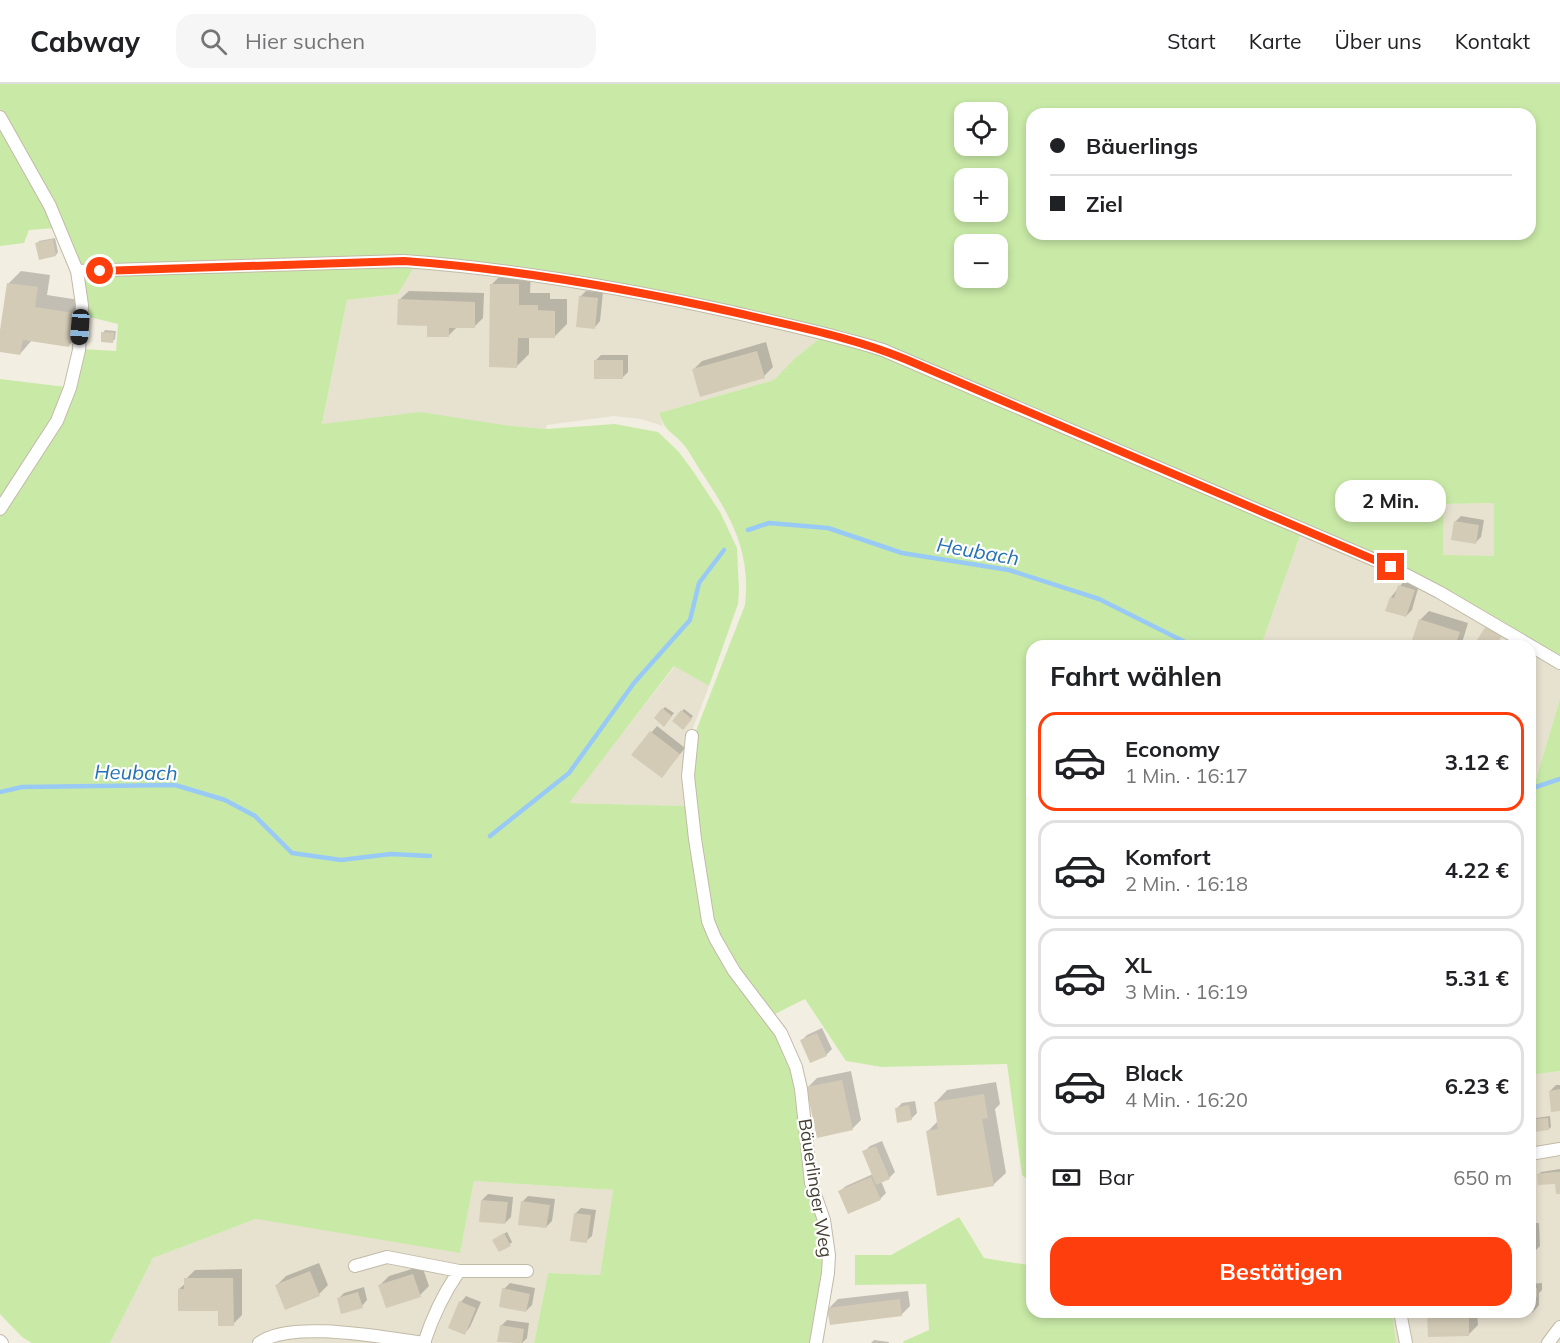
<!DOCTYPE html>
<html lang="de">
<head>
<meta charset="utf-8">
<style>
	:root { --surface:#fff; --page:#f6f6f6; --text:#202124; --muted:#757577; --line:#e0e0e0; --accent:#ff3e0d }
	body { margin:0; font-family:Mulish,sans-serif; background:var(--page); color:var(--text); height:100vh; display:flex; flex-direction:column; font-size:22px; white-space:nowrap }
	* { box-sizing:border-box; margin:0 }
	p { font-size:20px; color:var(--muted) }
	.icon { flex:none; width:33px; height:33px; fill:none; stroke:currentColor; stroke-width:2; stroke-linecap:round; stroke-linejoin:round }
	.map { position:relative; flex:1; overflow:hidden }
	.panel { position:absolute; left:1026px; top:556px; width:510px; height:678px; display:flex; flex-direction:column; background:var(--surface); border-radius:18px; box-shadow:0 3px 9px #0003 }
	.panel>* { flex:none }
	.guide { position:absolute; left:1026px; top:24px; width:510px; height:132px; border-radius:18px; box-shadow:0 3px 9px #0003; display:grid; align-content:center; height:132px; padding:0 24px; background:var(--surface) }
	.buttons { position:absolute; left:954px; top:18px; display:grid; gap:12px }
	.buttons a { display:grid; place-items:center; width:54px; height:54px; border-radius:12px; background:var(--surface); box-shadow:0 3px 9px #0003; font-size:30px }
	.end { position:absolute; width:27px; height:27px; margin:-14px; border:8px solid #ff3e0d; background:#fff; box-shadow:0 0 0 3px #fff }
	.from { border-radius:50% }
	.bubble { position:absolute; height:42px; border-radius:18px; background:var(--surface); box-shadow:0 3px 9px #0003; font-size:20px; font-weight:700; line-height:42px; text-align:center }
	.car { position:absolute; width:18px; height:36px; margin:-18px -9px; border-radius:8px; box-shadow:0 0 4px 2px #0007; background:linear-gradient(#222 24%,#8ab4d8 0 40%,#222 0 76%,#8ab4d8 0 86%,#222 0) }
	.guide b { display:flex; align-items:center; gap:21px; height:57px; font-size:22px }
	.guide b+b { border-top:2px solid var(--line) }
	.guide i { width:15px; height:15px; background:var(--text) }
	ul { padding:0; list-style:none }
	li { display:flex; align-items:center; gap:18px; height:99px; margin:0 12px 9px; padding:0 12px; border:3px solid var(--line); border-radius:18px }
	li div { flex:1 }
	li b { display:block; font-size:22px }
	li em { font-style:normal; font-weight:700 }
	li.active { border-color:var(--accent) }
	li>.icon { width:54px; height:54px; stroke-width:1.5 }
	h2 { padding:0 24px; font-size:27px; line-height:72px }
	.pay { display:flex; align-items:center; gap:15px; height:66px; padding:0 24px; font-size:22px }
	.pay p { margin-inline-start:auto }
	.primary-button { display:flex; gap:12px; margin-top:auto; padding:12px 24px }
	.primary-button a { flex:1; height:69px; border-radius:18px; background:var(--accent); color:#fff; font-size:24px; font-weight:700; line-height:69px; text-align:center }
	header { display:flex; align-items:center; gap:36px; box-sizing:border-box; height:84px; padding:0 30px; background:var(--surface); border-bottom:2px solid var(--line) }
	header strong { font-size:28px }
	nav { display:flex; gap:33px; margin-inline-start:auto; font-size:21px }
	.search { width:420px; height:54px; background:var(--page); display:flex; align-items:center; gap:15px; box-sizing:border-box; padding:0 21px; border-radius:18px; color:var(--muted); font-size:22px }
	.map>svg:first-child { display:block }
	.residential { fill:#e7e1d0 }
	.green { fill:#c9eaa7; fill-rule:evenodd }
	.shadow { fill:#0003 }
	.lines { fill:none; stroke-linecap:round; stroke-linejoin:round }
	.stream { stroke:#99caf5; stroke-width:4.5 }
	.building { fill:#d4cbb7 }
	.street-casing { stroke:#c1baa7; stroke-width:14 }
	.street { stroke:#fff; stroke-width:12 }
	.route { stroke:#ff3e0d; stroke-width:8 }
	.labels { text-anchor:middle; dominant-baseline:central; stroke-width:4.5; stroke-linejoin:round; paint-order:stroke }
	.street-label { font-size:18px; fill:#443e32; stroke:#fff }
	.water-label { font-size:20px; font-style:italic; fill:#2571b7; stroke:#fff }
</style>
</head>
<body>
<header>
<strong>Cabway</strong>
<div class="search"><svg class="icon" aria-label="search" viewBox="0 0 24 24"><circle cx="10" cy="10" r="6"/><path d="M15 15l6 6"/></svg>Hier suchen</div>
<nav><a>Start</a><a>Karte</a><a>Über uns</a><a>Kontakt</a></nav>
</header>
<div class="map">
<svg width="1560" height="1259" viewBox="0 0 1560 1259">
	<rect width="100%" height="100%" fill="#f3eee2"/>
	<path class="residential" d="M414,183L608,207L820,254L794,275L774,296L659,329L663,342L641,335L614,332L547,341L546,345L504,341H322L347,216L398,210Z
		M1494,419V472H1443L1444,420Z
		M1301,449L1389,486L1527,562H1261Z
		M1530,564L1560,582V615L1536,695L1530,697Z
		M675,582L709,602L690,652L688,722L568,719Z
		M1560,987V1259H1396L1392,1229L1530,1228V991Z
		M474,1097L613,1106L600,1191L548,1189L534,1259H110L153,1174L256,1135L460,1168Z"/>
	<path class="green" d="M0,0H1560V576L1441,506L885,261L846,248L649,205L490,181L80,184L34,83L0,25ZM964,28H998V62H964ZM1032,30H1530V150H1032ZM964,94H998V128H964ZM964,160H998V194H964ZM1494,419V472L1443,471L1444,420Z
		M0,41L55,144L29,146L24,159L0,162Z
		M414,183L398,210L347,216L322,340L420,328L504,341L546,345L615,340L658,348L678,367L693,387L720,428L737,464L739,506L738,520L709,602L674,582L569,719L688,722L702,833L768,936L793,985L826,1171L813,1259H534L548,1189L600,1191L613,1106L474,1097L460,1169L256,1135L153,1174L110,1259H32L22,1253L0,1230V432L35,382L82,265L116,267L118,240L85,232L82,192Z
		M820,254L880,271L1145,381L1301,449L1261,562H1032V1099L1022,1091L1007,980L882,983L846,977L805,915L773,931L737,885L712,837L690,692L694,652L745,521C751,469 732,434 704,392C697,382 691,370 684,361C672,347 665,348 659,329L774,296L794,275Z
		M0,295L66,303L54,337L0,418Z
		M1560,615V987L1530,991V697L1536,695Z
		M959,1133L984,1174L1028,1181L1032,1180V1228L1392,1229L1396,1259H903L904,1257L929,1246L926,1200L855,1201V1171H891Z"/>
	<path class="shadow" d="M55,154L58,168L56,171L37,160L39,157Z
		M21,187L50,191L47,211L86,217L81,249L69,261L32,256L20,270L0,267L9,199Z
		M504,188H531L530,209H550V215H567V240L554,253L529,252V270L517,282L492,200Z
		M409,207L484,209L483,234L474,243L458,242L448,252L429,240L399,216Z
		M586,207L603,208L600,237L595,243L580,213Z
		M105,246L116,247L115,255L113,257L103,249Z
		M766,258L773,283L764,292L693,286L702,277Z
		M601,271H628V288L622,294L595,277Z
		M1461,432L1484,436L1481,453L1475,459L1455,438Z
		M1405,496L1419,501L1412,526L1406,532L1391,513Z
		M1429,527L1468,539L1461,562L1412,561L1420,536Z
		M665,623L674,629L667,638L663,625Z
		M684,625L693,632L685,642L682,627Z
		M657,642L685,664L667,686L633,670Z
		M822,944L832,965L826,971L802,956L807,951Z
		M851,987L861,1036L852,1045L808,1003L817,994Z
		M996,998L1000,1020L995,1025L1006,1089L993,1101L927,1048L938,1037L935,1019L947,1006Z
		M1556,1001H1560V1026L1550,1007Z
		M1530,1007L1532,1029L1530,1031Z
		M915,1017L917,1029L911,1035L896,1025L902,1019Z
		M1550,1032L1551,1043L1549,1045L1534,1036L1536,1034Z
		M882,1057L895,1088L889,1094L881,1097L886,1109L880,1115L840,1107L846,1102L873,1090L864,1068L870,1062Z
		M1560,1085V1109L1557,1096L1538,1091L1541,1088Z
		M488,1110L513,1113L511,1133L505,1139L482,1116Z
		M528,1112L555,1115L552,1137L546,1143L522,1118Z
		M581,1124L596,1126L592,1152L586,1157L575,1130Z
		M1530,1139H1539L1540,1162L1530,1172Z
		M507,1148L512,1158L510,1160L497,1154Z
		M319,1179L328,1201L319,1210L277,1201L286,1192Z
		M422,1182L429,1202L420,1211L380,1201L389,1192Z
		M242,1185V1231L233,1240L219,1225L179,1205L186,1199V1195L195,1186Z
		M510,1199L535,1204L532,1221L526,1227L504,1205Z
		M1542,1199V1206L1539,1209V1221L1534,1227H1530V1200Z
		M364,1203L367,1216L362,1222L338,1215L344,1209Z
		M908,1207L910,1222L901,1231L829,1224L838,1215Z
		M466,1212L481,1218L470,1243L465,1249L461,1218Z
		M1428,1228H1477L1478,1241L1469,1250Z
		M507,1236L529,1239L527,1254L522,1259L499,1257L501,1242Z
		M874,1256L889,1258V1259H871Z"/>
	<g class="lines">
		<path class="stream" d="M748,446L769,439L828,444L902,469L1009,486L1099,515L1193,562
			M1530,705L1560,695
			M0,708L22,703L175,701L225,716L255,732L292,769L341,776L391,770L430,772
			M490,752L569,689L634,599L690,536L699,499L724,466"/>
	</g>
	<path class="building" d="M53,155L56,172L39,176L35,159Z
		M7,199L38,203L35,223L74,229L69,263L23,256L20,271L0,268V246Z
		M490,200H519V221H538V226L555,227V254H518L517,284L489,283Z
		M579,212L598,214L595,245L576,243Z
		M398,215L475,218V244H449V253H427V242L397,241Z
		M101,248L114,249L113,259L101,258Z
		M757,267L765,294L700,313L692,285Z
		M594,276H623V295H594Z
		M1454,437L1479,441L1476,460L1451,456Z
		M1398,501L1415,506L1406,533L1385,527L1390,513L1394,514Z
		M1419,535L1460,548L1455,562H1410Z
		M1486,542L1502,552L1495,562H1487L1477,556Z
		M662,624L672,632L664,643L654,634Z
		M681,626L692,635L683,646L672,637Z
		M650,647L680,670L662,694L631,671Z
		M817,949L827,972L810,979L800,956Z
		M842,996L853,1046L817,1054L806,1003Z
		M1560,1005V1027L1551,1028L1549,1007Z
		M984,1010L988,1034L982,1035L994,1102L937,1112L926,1047L938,1045L934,1018Z
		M909,1021L912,1036L897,1039L895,1024Z
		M1548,1034L1549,1046L1534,1048L1532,1035Z
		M876,1062L890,1095L876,1101L862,1067Z
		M1554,1088H1560V1110H1556L1555,1100L1538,1101L1537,1090Z
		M871,1093L881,1116L848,1130L838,1107Z
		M481,1116L508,1118L505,1140L479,1138Z
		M521,1117L550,1121L546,1144L518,1141Z
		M574,1129L591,1131L587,1159L570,1157Z
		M504,1149L511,1162L499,1168L492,1156Z
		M310,1187L320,1212L285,1226L275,1201Z
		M413,1190L421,1213L386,1224L378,1201Z
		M184,1194H233L234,1242H218V1227H178V1205H184Z
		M502,1204L530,1210L526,1228L499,1223Z
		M1530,1204H1537V1213H1534V1228L1530,1229Z
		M358,1208L363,1224L341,1230L337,1214Z
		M900,1215L902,1232L830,1241L827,1224Z
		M459,1217L476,1224L465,1251L448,1244Z
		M1427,1228H1469V1252L1428,1253Z
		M500,1241L524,1245L522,1259L497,1258Z"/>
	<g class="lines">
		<defs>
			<path id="street" d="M0,33L50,122L77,187L82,221L79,266L70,304L57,337L0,425
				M77,187L404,177C515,185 624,204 732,228C783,240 833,250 883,266L1391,483L1439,508L1560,579
				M692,652L688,692L695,755L708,837L715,854L734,887L781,949L796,983L801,1005L811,1099L824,1136L829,1171L828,1189L816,1259
				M1530,1070L1560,1065
				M355,1182L387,1173L459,1187
				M1400,1228L1406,1259
				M0,1257L2,1259
				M259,1259C291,1235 385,1254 425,1259
				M424,1259C432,1234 444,1209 459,1187H527
				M1548,1259L1560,1243"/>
		</defs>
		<use href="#street" class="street-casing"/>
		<use href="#street" class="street"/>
	</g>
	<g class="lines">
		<path class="route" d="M100,187L404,177C518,185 630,205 742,230C797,243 852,253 905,275L1391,483"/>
	</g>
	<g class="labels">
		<g class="street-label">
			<text transform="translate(816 1104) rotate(81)">Bäuerlinger Weg</text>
		</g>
		<g class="water-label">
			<text transform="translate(978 467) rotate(10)">Heubach</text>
			<text transform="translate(136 688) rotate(1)">Heubach</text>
		</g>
	</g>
</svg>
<div class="buttons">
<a><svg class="icon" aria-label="locate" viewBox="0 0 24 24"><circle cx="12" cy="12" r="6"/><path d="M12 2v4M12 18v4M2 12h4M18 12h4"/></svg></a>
<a>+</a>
<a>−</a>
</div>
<i class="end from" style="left:100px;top:187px"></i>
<i class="end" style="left:1391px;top:483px"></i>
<div class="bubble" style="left:1335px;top:396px;width:111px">2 Min.</div>
<i class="car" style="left:80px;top:243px;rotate:184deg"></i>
<div class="guide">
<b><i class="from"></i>Bäuerlings</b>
<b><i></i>Ziel</b>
</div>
<section class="panel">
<h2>Fahrt wählen</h2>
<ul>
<li class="active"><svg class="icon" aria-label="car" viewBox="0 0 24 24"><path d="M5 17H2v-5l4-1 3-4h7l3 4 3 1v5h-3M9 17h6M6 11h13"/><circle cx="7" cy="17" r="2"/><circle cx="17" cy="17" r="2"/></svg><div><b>Economy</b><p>1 Min. · 16:17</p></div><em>3.12 €</em></li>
<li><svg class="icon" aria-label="car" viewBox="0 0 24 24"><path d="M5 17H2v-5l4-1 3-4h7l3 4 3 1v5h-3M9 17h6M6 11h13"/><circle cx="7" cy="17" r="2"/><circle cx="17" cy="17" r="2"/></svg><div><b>Komfort</b><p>2 Min. · 16:18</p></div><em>4.22 €</em></li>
<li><svg class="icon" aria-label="car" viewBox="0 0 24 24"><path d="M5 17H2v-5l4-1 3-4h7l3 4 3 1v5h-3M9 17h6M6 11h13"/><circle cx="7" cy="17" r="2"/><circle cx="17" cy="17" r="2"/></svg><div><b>XL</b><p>3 Min. · 16:19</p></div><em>5.31 €</em></li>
<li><svg class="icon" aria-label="car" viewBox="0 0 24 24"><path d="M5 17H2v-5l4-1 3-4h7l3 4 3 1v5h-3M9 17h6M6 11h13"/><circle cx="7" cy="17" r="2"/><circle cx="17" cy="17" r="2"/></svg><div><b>Black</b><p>4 Min. · 16:20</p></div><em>6.23 €</em></li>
</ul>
<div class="pay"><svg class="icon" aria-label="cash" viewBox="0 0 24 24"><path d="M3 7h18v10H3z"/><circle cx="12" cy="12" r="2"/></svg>Bar<p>650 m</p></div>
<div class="primary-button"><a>Bestätigen</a></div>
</section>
</div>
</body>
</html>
